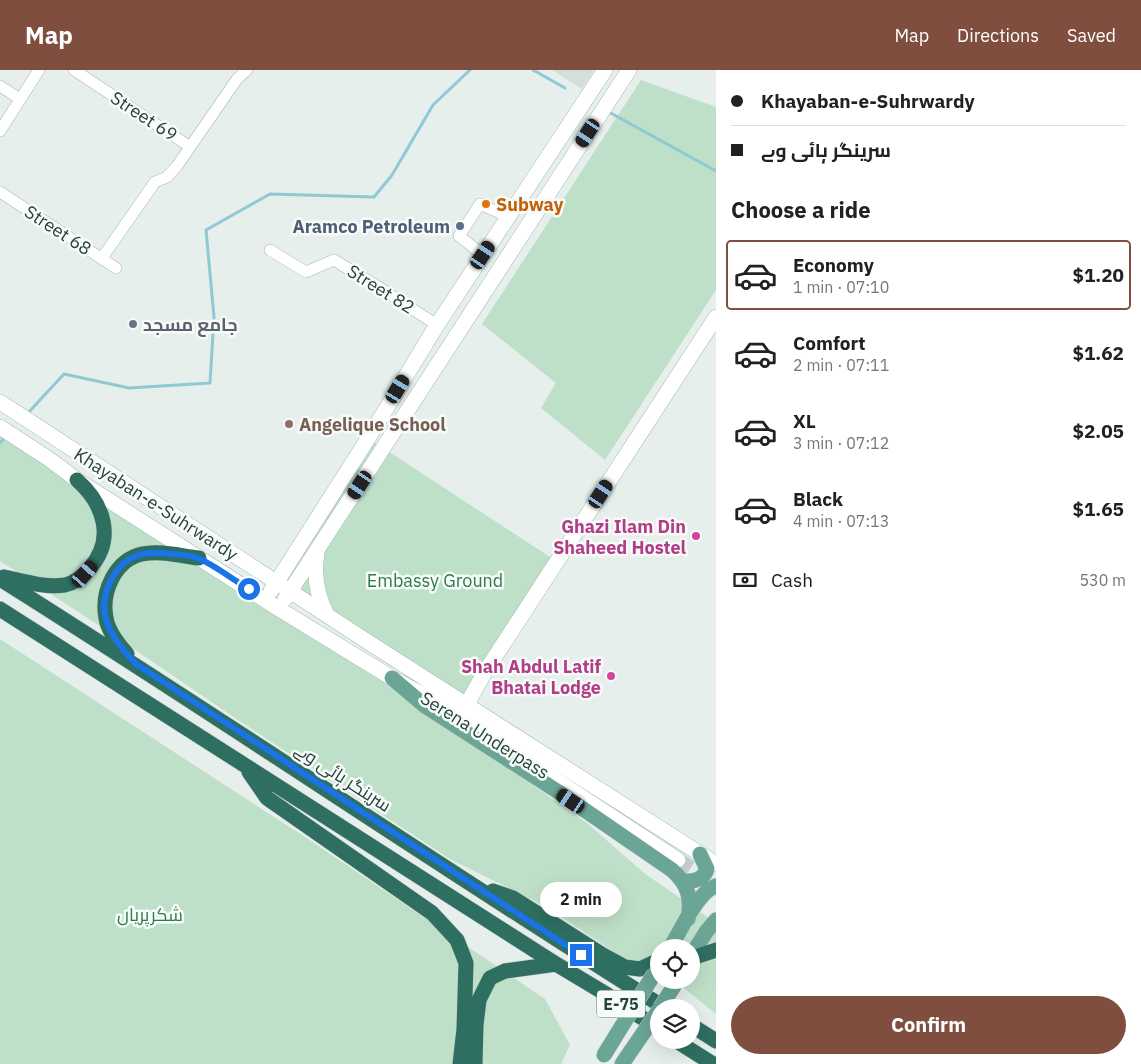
<!DOCTYPE html>
<html lang="en">
<head>
<meta charset="utf-8">
<style>
	:root { --surface:#fff; --page:#f6f6f6; --text:#202124; --muted:#757577; --line:#e0e0e0; --accent:#7f4e3f }
	body { margin:0; font-family:"IBM Plex Sans",Cairo,sans-serif; background:var(--page); color:var(--text); height:100vh; display:flex; flex-direction:column; font-size:19px; white-space:nowrap }
	* { box-sizing:border-box; margin:0 }
	p { font-size:16px; color:var(--muted) }
	.icon { flex:none; width:28px; height:28px; fill:none; stroke:currentColor; stroke-width:2; stroke-linecap:round; stroke-linejoin:round }
	.map { position:relative; flex:1; overflow:hidden }
	.drawer { display:flex; flex-direction:column; background:var(--surface); width:425px }
	.drawer>* { flex:none }
	.hud { display:grid; align-content:center; height:110px; padding:0 15px; background:var(--surface) }
	.tools { position:absolute; left:650px; top:869px; display:grid; gap:10px }
	.tools a { display:grid; place-items:center; width:50px; height:50px; border-radius:50%; background:var(--surface); box-shadow:0 5px 20px #0002; font-size:25px }
	.end { position:absolute; width:22px; height:22px; margin:-11px; border:6px solid #1a73e8; background:#fff; box-shadow:0 0 0 2px #fff }
	.from { border-radius:50% }
	.bubble { position:absolute; height:35px; border-radius:18px; background:var(--surface); box-shadow:0 5px 20px #0002; font-size:16px; font-weight:800; line-height:35px; text-align:center }
	.car { position:absolute; width:15px; height:30px; margin:-15px -8px; border-radius:6px; box-shadow:0 0 4px 1px #0007; background:linear-gradient(#222 24%,#8ab4d8 0 40%,#222 0 76%,#8ab4d8 0 86%,#222 0) }
	.hud b { display:flex; align-items:center; gap:18px; height:48px; font-size:19px }
	.hud b+b { border-top:1px solid var(--line) }
	.hud i { width:12px; height:12px; background:var(--text) }
	ul { padding:0; list-style:none }
	li { display:flex; align-items:center; gap:15px; height:70px; margin:0 10px 8px; padding:0 5px; border:2px solid transparent; border-radius:5px }
	li div { flex:1 }
	li b { display:block; font-size:19px }
	li em { font-style:normal; font-weight:800 }
	li.on { border-color:var(--accent) }
	li>.icon { width:45px; height:45px; stroke-width:1.5 }
	h2 { padding:0 15px; font-size:22px; line-height:60px }
	.pay { display:flex; align-items:center; gap:12px; height:55px; padding:0 15px; font-size:19px }
	.pay p { margin-inline-start:auto }
	.cta { display:flex; gap:10px; margin-top:auto; padding:10px 15px }
	.cta a { flex:1; height:58px; border-radius:30px; background:var(--accent); color:#fff; font-size:20px; font-weight:800; line-height:58px; text-align:center }
	header { display:flex; align-items:center; gap:30px; box-sizing:border-box; height:70px; padding:0 25px; background:var(--accent); color:#fff }
	header strong { font-size:24px }
	nav { display:flex; gap:28px; margin-inline-start:auto; font-size:18px }
	main { display:flex; flex:1; min-height:0 }
	.map>svg:first-child { display:block }
	.built { fill:#d4dfda }
	.green { fill:#bfe0c8 }
	.lines { fill:none; stroke-linecap:round; stroke-linejoin:round }
	.stream { stroke:#8ec9d4; stroke-width:3 }
	.secondary-tunnel { stroke:#bfccc8; stroke-width:15; stroke-dasharray:15 8; stroke-linecap:butt }
	.street-casing { stroke:#a8b8b2; stroke-width:12 }
	.secondary-casing { stroke:#a4bbb3; stroke-width:16 }
	.primary-casing { stroke:#c2cac8; stroke-width:16 }
	.highway-casing { stroke:#c2cac8; stroke-width:16 }
	.street { stroke:#fff; stroke-width:11 }
	.secondary { stroke:#fff; stroke-width:15 }
	.primary { stroke:#6aa596; stroke-width:15 }
	.highway { stroke:#2f6f62; stroke-width:15 }
	.primary-bridge-casing { stroke:#c2cac8; stroke-width:16; stroke-linecap:butt }
	.primary-bridge { stroke:#6aa596; stroke-width:15 }
	.route { stroke:#1a73e8; stroke-width:6 }
	.food-dot { fill:#e8710a; stroke:#f7fbf9; stroke-width:2 }
	.service-dot { fill:#5c6f8a; stroke:#f7fbf9; stroke-width:2 }
	.worship-dot { fill:#6b7280; stroke:#f7fbf9; stroke-width:2 }
	.education-dot { fill:#8d6e63; stroke:#f7fbf9; stroke-width:2 }
	.hotel-dot { fill:#d1479c; stroke:#f7fbf9; stroke-width:2 }
	.labels { text-anchor:middle; dominant-baseline:central; stroke-width:5; stroke-linejoin:round; paint-order:stroke }
	.shield { fill:#f7fbf9; stroke:#637a73; stroke-width:1 }
	.shield-label { font-size:16px; font-weight:bold; fill:#24423a }
	.street-label { font-size:18px; fill:#24423a; stroke:#f7fbf9 }
	.food-label { font-size:18px; font-weight:bold; fill:#c56008; stroke:#f7fbf9; text-anchor:start }
	.service-label { font-size:18px; font-weight:bold; fill:#4e5e75; stroke:#f7fbf9; text-anchor:end }
	.worship-label { font-size:18px; font-weight:bold; fill:#5b616d; stroke:#f7fbf9; text-anchor:start }
	.education-label { font-size:18px; font-weight:bold; fill:#785e54; stroke:#f7fbf9; text-anchor:start }
	.hotel-label { font-size:18px; font-weight:bold; fill:#b23c85; stroke:#f7fbf9; text-anchor:end }
	.park-label { font-size:18px; fill:#2d7a4b; stroke:#f7fbf9 }
</style>
</head>
<body>
<header>
<strong>Map</strong>
<nav><a>Map</a><a>Directions</a><a>Saved</a></nav>
</header>
<main>
<div class="map">
<svg width="716" height="994" viewBox="0 0 716 994">
	<rect width="100%" height="100%" fill="#e6efeb"/>
	<path class="built" d="M552,0H594L582,19Z"/>
	<path class="green" d="M641,10L716,37V220L605,390L541,338L556,313L482,254Z
		M0,364L362,597L587,753L644,803L716,853V944L674,910H691V878H659V901L623,888L545,836L450,789L238,650L103,558L0,491Z
		M374,372L553,489L462,627L287,511Z
		M0,569L308,769L545,929L570,975L561,994H0Z"/>
	<g class="lines">
		<path class="stream" d="M533,0L565,18
			M607,41L716,101
			M27,344L64,304L129,318L210,313L214,247L206,160L270,124L374,127L392,105L433,35L470,0
			M0,373L5,367"/>
		<path class="secondary-tunnel" d="M678,790L716,814"/>
		<defs>
			<path id="street" d="M74,0L189,76
				M0,16L20,29
				M0,61L39,0
				M0,122L116,198
				M270,180L306,202L334,190L380,218L437,255
				M483,185L459,166L480,134L509,147
				M102,188L155,112L167,107L177,96L237,9L247,0"/>
			<path id="secondary" d="M0,332L368,572L716,794
				M0,357L49,389L77,410L279,539L392,608L439,633L678,790
				M317,483C313,506 317,525 327,545
				M271,521L369,367L437,255L605,0
				M285,529L629,0
				M467,634L485,602L716,247"/>
			<path id="primary" d="M392,608L425,636L557,721L672,800C688,814 692,828 688,849
				M683,811C694,812 703,810 707,799L700,784
				M670,878C680,862 698,821 716,816
				M691,886L706,862L716,850"/>
			<path id="highway" d="M4,507C23,511 45,518 65,515C75,513 83,506 90,498C116,468 103,433 77,410
				M0,509C223,649 441,798 665,938
				M0,539L556,894L606,924L659,959
				M127,584C118,574 108,561 106,548C101,522 115,490 142,484C160,480 181,486 199,488
				M249,702L267,728L432,843L457,870L466,893L464,959L460,994
				M493,821L513,828L603,885L625,897L640,899L659,890
				M691,891L698,886L716,880
				M691,955L716,971
				M675,970L713,994
				M475,994L476,955L479,930L490,908L505,901L556,894"/>
		</defs>
		<use href="#street" class="street-casing"/>
		<use href="#secondary" class="secondary-casing"/>
		<use href="#primary" class="primary-casing"/>
		<use href="#highway" class="highway-casing"/>
		<use href="#street" class="street"/>
		<use href="#secondary" class="secondary"/>
		<use href="#primary" class="primary"/>
		<use href="#highway" class="highway"/>
		<defs>
			<path id="primary-bridge" d="M660,938L674,916
				M604,985L654,904
				M622,994L659,940"/>
		</defs>
		<use href="#primary-bridge" class="primary-bridge-casing"/>
		<use href="#primary-bridge" class="primary-bridge"/>
	</g>
	<g class="lines">
		<path class="route" d="M249,519C235,511 214,495 200,489C189,484 151,481 139,485C114,493 99,525 106,550C112,568 124,581 136,594L581,885"/>
	</g>
	<circle class="food-dot" cx="486" cy="134" r="5"/>
	<circle class="service-dot" cx="460" cy="156" r="5"/>
	<circle class="worship-dot" cx="133" cy="254" r="5"/>
	<circle class="education-dot" cx="289" cy="354" r="5"/>
	<g class="hotel-dot">
		<circle cx="696" cy="466" r="5"/>
		<circle cx="611" cy="606" r="5"/>
	</g>
	<g class="labels">
		<rect class="shield" x="597" y="920.5" width="48" height="27" rx="4"/>
		<g class="shield-label">
			<text x="621" y="934">E-75</text>
		</g>
		<g class="street-label">
			<text transform="translate(144 46) rotate(33)">Street 69</text>
			<text transform="translate(58 160) rotate(33)">Street 68</text>
			<text transform="translate(381 219) rotate(32)">Street 82</text>
			<text transform="translate(156 434) rotate(33)">Khayaban-e-Suhrwardy</text>
			<text transform="translate(485 665) rotate(32)">Serena Underpass</text>
			<text transform="translate(343 707) rotate(33)">سرینگر ہائی وے</text>
		</g>
		<g class="food-label">
			<text x="496" y="134">Subway</text>
		</g>
		<g class="service-label">
			<text x="450" y="156">Aramco Petroleum</text>
		</g>
		<g class="worship-label">
			<text x="143" y="254">جامع مسجد</text>
		</g>
		<g class="education-label">
			<text x="299" y="354">Angelique School</text>
		</g>
		<g class="hotel-label">
			<text x="686" y="456">Ghazi Ilam Din<tspan x="686" dy="21">Shaheed Hostel</tspan></text>
			<text x="601" y="596">Shah Abdul Latif<tspan x="601" dy="21">Bhatai Lodge</tspan></text>
		</g>
		<g class="park-label">
			<text x="435" y="510">Embassy Ground</text>
			<text x="150" y="844">شکرپریاں</text>
		</g>
	</g>
</svg>
<div class="tools">
<a><svg class="icon" aria-label="locate" viewBox="0 0 24 24"><circle cx="12" cy="12" r="6"/><path d="M12 2v4M12 18v4M2 12h4M18 12h4"/></svg></a>
<a><svg class="icon" aria-label="layers" viewBox="0 0 24 24"><path d="M12 4l9 5-9 5-9-5zM3 14l9 5 9-5"/></svg></a>
</div>
<i class="end from" style="left:249px;top:519px"></i>
<i class="end" style="left:581px;top:885px"></i>
<div class="bubble" style="left:540px;top:812px;width:82px">2 min</div>
<i class="car" style="left:588px;top:63px;rotate:213deg"></i>
<i class="car" style="left:483px;top:185px;rotate:34deg"></i>
<i class="car" style="left:398px;top:319px;rotate:31deg"></i>
<i class="car" style="left:360px;top:415px;rotate:213deg"></i>
<i class="car" style="left:601px;top:424px;rotate:33deg"></i>
<i class="car" style="left:85px;top:504px;rotate:41deg"></i>
<i class="car" style="left:571px;top:731px;rotate:304deg"></i>
</div>
<section class="drawer">
<div class="hud">
<b><i class="from"></i>Khayaban-e-Suhrwardy</b>
<b><i></i>سرینگر ہائی وے</b>
</div>
<h2>Choose a ride</h2>
<ul>
<li class="on"><svg class="icon" aria-label="car" viewBox="0 0 24 24"><path d="M5 17H2v-5l4-1 3-4h7l3 4 3 1v5h-3M9 17h6M6 11h13"/><circle cx="7" cy="17" r="2"/><circle cx="17" cy="17" r="2"/></svg><div><b>Economy</b><p>1 min · 07:10</p></div><em>$1.20</em></li>
<li><svg class="icon" aria-label="car" viewBox="0 0 24 24"><path d="M5 17H2v-5l4-1 3-4h7l3 4 3 1v5h-3M9 17h6M6 11h13"/><circle cx="7" cy="17" r="2"/><circle cx="17" cy="17" r="2"/></svg><div><b>Comfort</b><p>2 min · 07:11</p></div><em>$1.62</em></li>
<li><svg class="icon" aria-label="car" viewBox="0 0 24 24"><path d="M5 17H2v-5l4-1 3-4h7l3 4 3 1v5h-3M9 17h6M6 11h13"/><circle cx="7" cy="17" r="2"/><circle cx="17" cy="17" r="2"/></svg><div><b>XL</b><p>3 min · 07:12</p></div><em>$2.05</em></li>
<li><svg class="icon" aria-label="car" viewBox="0 0 24 24"><path d="M5 17H2v-5l4-1 3-4h7l3 4 3 1v5h-3M9 17h6M6 11h13"/><circle cx="7" cy="17" r="2"/><circle cx="17" cy="17" r="2"/></svg><div><b>Black</b><p>4 min · 07:13</p></div><em>$1.65</em></li>
</ul>
<div class="pay"><svg class="icon" aria-label="cash" viewBox="0 0 24 24"><path d="M3 7h18v10H3z"/><circle cx="12" cy="12" r="2"/></svg>Cash<p>530 m</p></div>
<div class="cta"><a>Confirm</a></div>
</section>
</main>
</body>
</html>
